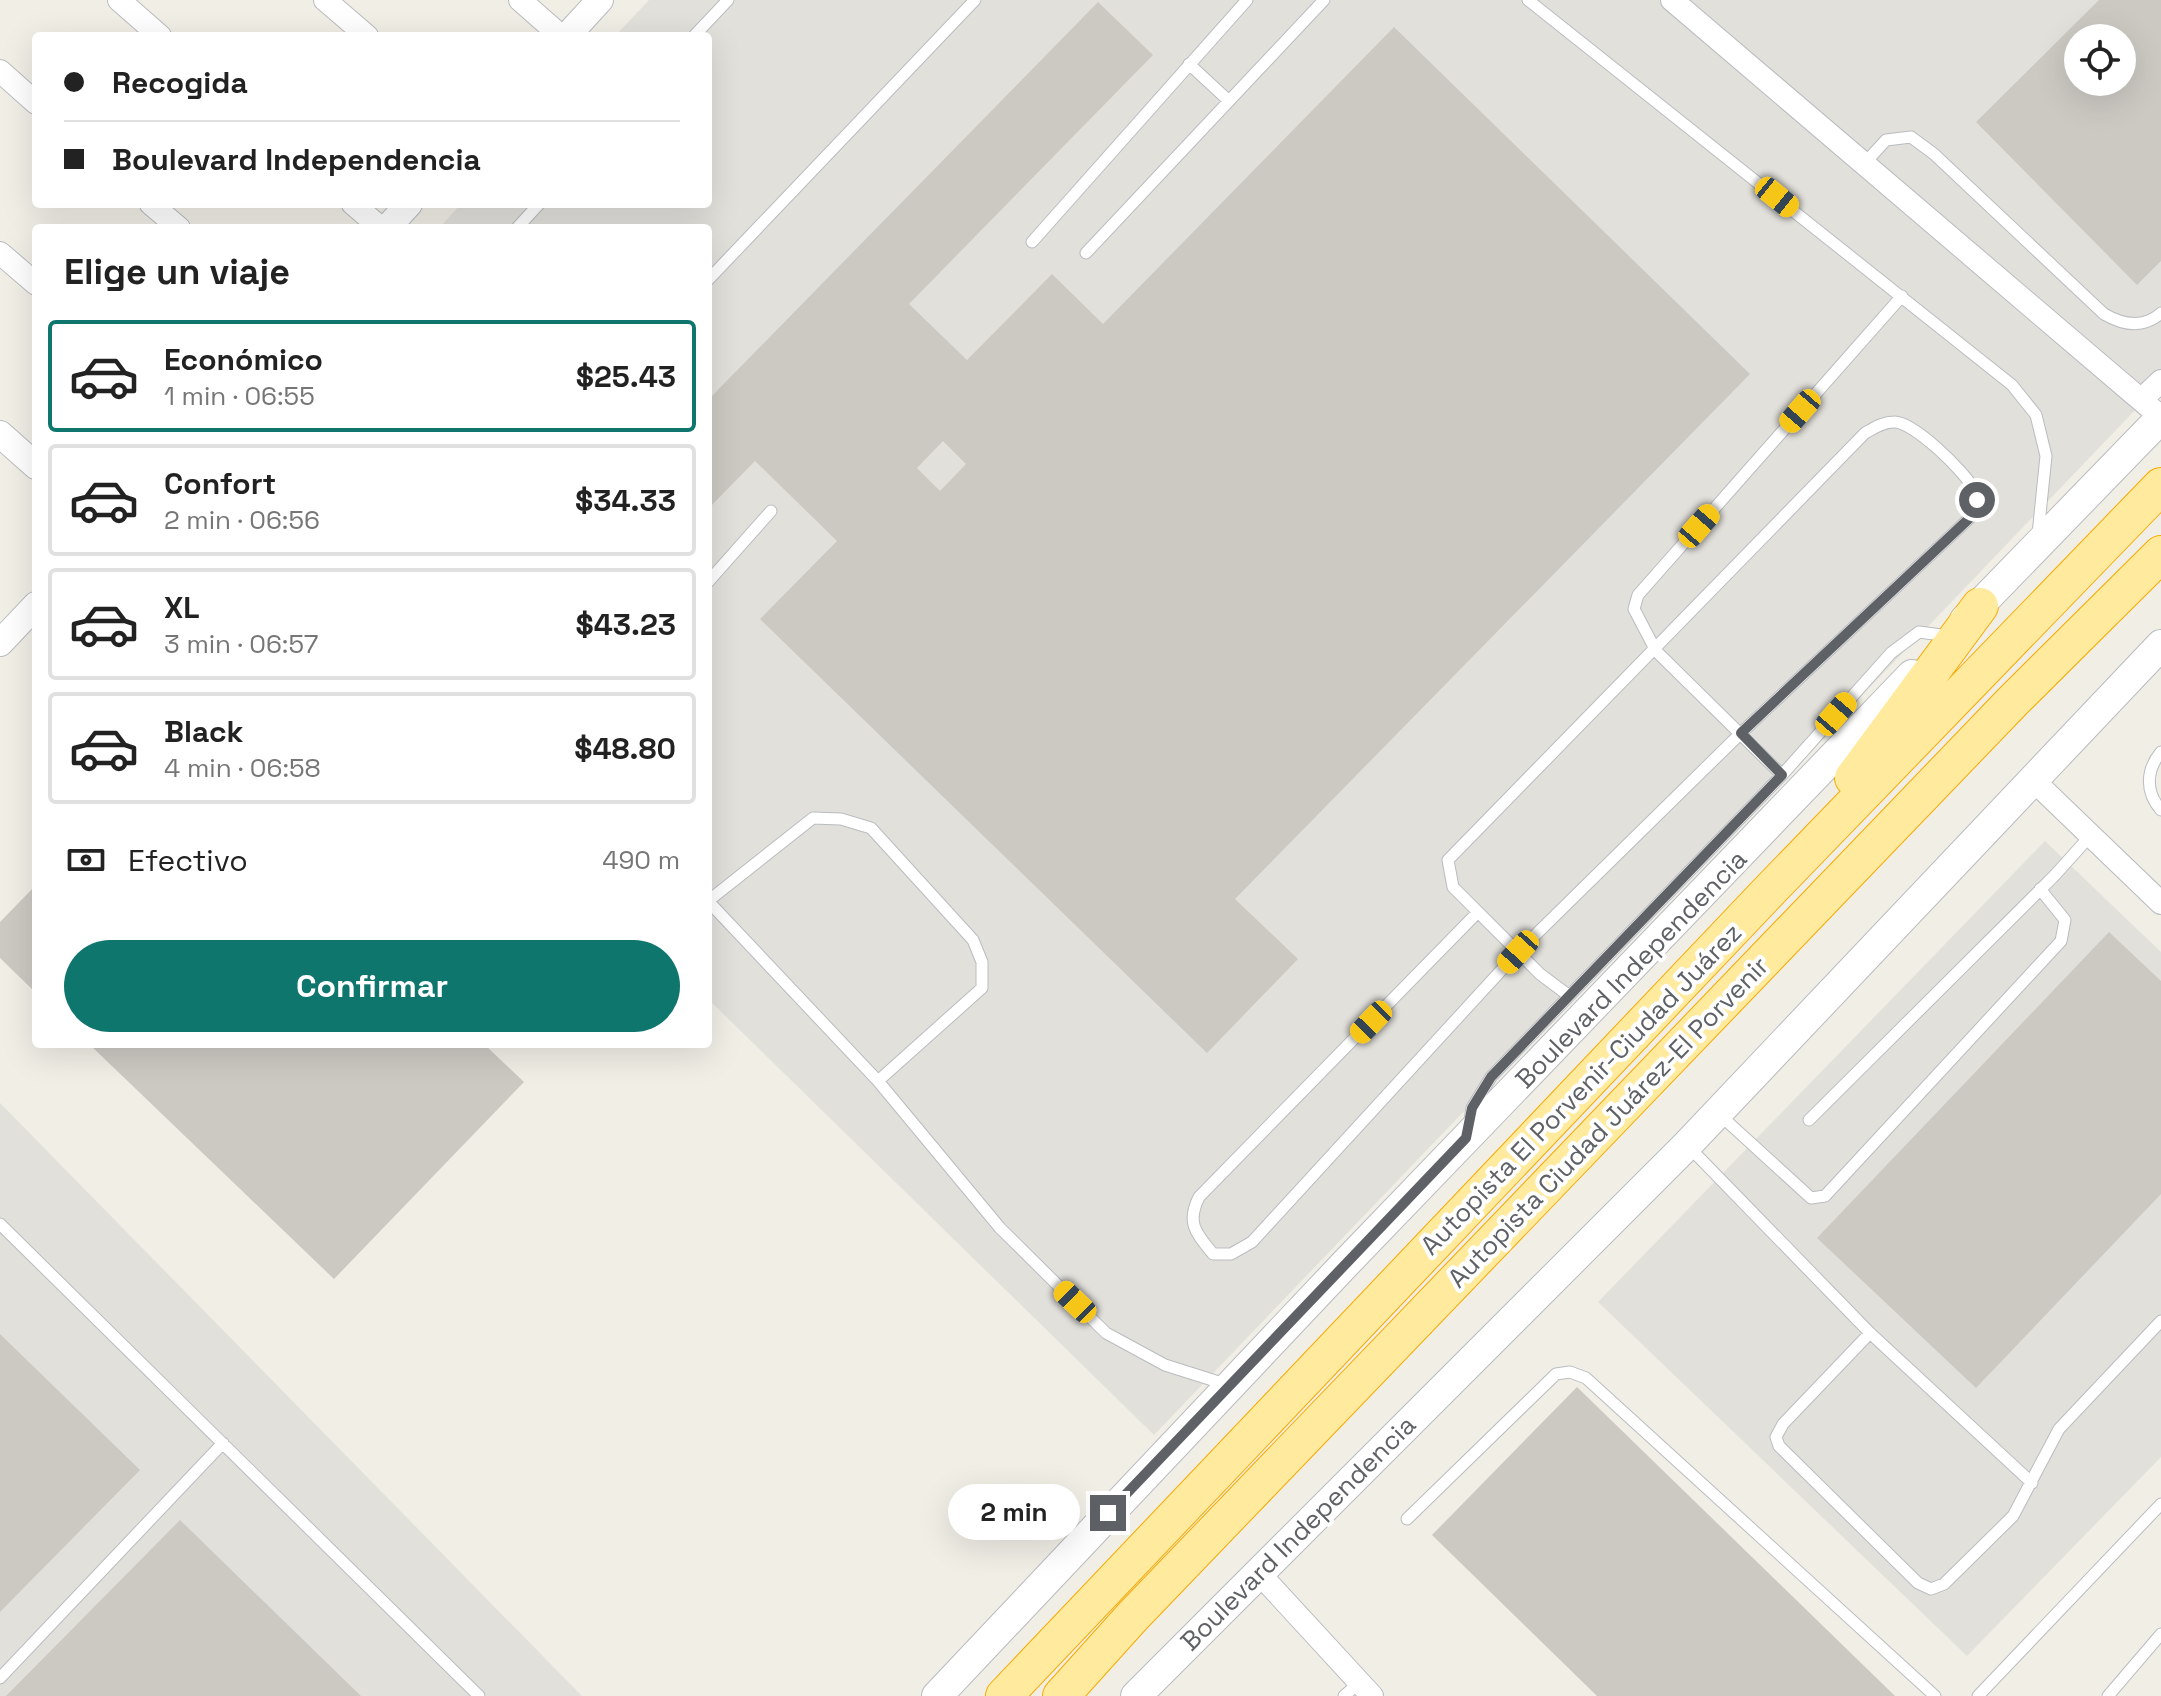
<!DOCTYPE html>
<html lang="es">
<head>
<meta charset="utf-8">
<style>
	:root { --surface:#fff; --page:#f2f2f2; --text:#222; --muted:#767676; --line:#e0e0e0; --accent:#0f766e }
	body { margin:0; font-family:"Space Grotesk",sans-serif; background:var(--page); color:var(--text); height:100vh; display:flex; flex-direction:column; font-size:30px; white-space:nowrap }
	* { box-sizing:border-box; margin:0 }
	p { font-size:26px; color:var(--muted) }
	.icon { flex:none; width:44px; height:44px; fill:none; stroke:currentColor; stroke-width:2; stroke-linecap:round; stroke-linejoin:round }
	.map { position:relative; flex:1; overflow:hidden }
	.details { position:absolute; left:32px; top:224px; width:680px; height:824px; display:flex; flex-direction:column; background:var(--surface); border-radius:8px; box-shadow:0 8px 32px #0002 }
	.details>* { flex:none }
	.top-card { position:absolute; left:32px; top:32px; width:680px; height:176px; border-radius:8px; box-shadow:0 8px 32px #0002; display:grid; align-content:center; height:176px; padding:0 32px; background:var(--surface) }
	.controls { position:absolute; left:2064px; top:24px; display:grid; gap:16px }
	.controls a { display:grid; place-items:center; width:72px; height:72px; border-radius:50%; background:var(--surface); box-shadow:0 8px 32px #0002; font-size:40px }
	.end { position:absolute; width:36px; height:36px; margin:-18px; border:10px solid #5e6267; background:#fff; box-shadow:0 0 0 4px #fff }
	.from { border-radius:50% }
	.bubble { position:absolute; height:56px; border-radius:28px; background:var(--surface); box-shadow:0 8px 32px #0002; font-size:26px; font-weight:600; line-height:56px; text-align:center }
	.car { position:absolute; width:24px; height:48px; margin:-24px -12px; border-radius:10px; box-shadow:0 0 6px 2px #0007; background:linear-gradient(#f5c518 24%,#345 0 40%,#f5c518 0 76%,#345 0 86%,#f5c518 0) }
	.top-card b { display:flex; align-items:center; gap:28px; height:76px; font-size:30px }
	.top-card b+b { border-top:2px solid var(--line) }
	.top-card i { width:20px; height:20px; background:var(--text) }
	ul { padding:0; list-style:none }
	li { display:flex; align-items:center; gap:24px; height:112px; margin:0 16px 12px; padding:0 16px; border:4px solid var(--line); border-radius:8px }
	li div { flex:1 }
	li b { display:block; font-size:30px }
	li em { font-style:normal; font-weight:600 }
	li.on { border-color:var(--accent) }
	li>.icon { width:72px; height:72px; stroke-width:1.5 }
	h2 { padding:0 32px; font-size:36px; line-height:96px }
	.pay { display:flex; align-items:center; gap:20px; height:88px; padding:0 32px; font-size:30px }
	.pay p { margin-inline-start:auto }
	.action { display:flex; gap:16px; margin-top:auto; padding:16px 32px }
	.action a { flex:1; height:92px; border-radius:48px; background:var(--accent); color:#fff; font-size:32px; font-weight:600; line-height:92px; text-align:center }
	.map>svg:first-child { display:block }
	.industrial { fill:#e2e0db; fill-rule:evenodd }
	.building { fill:#ccc9c3; fill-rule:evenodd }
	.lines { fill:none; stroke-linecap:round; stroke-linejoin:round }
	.service-casing { stroke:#b9bcc0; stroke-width:13 }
	.minor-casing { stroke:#b9bcc0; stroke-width:24 }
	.tertiary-casing { stroke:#b9bcc0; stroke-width:28 }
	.secondary-casing { stroke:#b8bbc0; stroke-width:32 }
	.trunk-casing { stroke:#f7aa00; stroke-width:38 }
	.service { stroke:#fff; stroke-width:11 }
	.minor { stroke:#fff; stroke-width:22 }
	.tertiary { stroke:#fff; stroke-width:26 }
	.secondary { stroke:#fff; stroke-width:30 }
	.trunk { stroke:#ffea9e; stroke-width:36 }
	.route { stroke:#5e6267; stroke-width:10 }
	.labels { text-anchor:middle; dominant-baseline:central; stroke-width:8; stroke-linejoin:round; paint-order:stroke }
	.street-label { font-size:26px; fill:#5e6267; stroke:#fff }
</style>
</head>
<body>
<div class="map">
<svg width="2161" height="1696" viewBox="0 0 2161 1696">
	<rect width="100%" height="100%" fill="#f1eee6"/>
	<path class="industrial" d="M649,0H2161V383L1154,1435L708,999V228H439L461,204H708V36H615ZM2078,38H2122V82H2078Z
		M2045,841L2161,952V1457L1967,1656L1598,1302Z
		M0,1103L582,1696H0Z"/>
	<path class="building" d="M2099,0H2161V261L2137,285L1976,122ZM2078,38H2122V82H2078Z
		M1098,2L1153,55L909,304L967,360L1052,274L1103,324L1394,27L1750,374L1235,899L1298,959L1207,1053L760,619L837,541L755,461L708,509V400ZM943,441L966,464L940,491L917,468Z
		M36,885V993L0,958V922Z
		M2109,932L2161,981V1194L1976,1388L1817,1238Z
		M89,1044H484L524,1082L334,1279Z
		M0,1334L140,1470L0,1612Z
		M1577,1387L1895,1696H1597L1432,1535Z
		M180,1520L361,1696H6Z"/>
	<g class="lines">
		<defs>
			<path id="service" d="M1528,0L2012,385L2036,415L2046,456L2038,534
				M694,36L728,0
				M1189,64L1229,101
				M1864,164L1886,140L1911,137L1934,154L2104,314C2123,325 2143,329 2161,313
				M517,228L539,204
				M1032,242L1247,0
				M1086,253L1324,0
				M708,280L975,0
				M708,582L771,511
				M2161,752C2146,770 2145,792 2161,810
				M1782,775L1656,651L1634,609L1638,595L1902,296
				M708,901L878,1081L1000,1228L1106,1333L1165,1365L1225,1384
				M708,901L813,818L841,819L871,828L973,940L982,962V988L878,1081
				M1478,912L1199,1197C1186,1223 1196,1233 1213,1254H1231L1252,1242L1518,952L1741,733L1975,513C1977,503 1977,497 1973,488C1964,471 1913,421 1894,422C1883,422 1874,428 1865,433L1448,860L1453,887L1540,974L1568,995
				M1720,1115L1811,1198L1825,1196L2061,941L2065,920L2040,889
				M1809,1120L2055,875L2091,835
				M1469,1126L1472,1108L1491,1077L1782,775L1891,653L1919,632L1949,636
				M1687,1145L1870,1333L2032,1483
				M0,1224L479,1696
				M1870,1333L1783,1424L1776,1437L1779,1446L1918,1583L1931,1589L1944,1584L2013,1516L2059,1429L2161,1321
				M1407,1519L1556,1374L1570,1372L1586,1378L1935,1696
				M0,1678L223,1443
				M1344,1696L1359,1683
				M1978,1696L2161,1504
				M2108,1696L2161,1634"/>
			<path id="minor" d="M119,0L160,36
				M325,0L367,36
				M520,0L561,36
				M1672,0L2161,417
				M0,71L36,103
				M151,204L179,228
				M353,204L381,228
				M0,253L36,284
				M2141,400L2161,381
				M2034,781L2161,903
				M1257,1571L1372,1696"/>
			<path id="tertiary" d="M567,36L600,0
				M387,228L409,204
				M0,434L36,466
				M0,643L36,605"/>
			<path id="secondary" d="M1965,620L2161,418
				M937,1696L1346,1263L1912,675
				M1136,1696L1687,1145L2161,645"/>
			<path id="trunk" d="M1853,778L1980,606
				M1004,1696L1771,889L2161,486
				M1061,1696L1133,1616L2013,701L2161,554"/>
		</defs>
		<use href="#service" class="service-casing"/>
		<use href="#minor" class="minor-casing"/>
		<use href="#tertiary" class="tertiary-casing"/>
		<use href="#secondary" class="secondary-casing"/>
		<use href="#trunk" class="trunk-casing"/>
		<use href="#service" class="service"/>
		<use href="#minor" class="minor"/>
		<use href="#tertiary" class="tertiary"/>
		<use href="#secondary" class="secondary"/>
		<use href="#trunk" class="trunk"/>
	</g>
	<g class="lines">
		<path class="route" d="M1108,1513L1466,1138L1472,1108L1491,1077L1782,775L1741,733L1975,513L1977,500"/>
	</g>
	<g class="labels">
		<g class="street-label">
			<text transform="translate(1631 969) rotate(-46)">Boulevard Independencia</text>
			<text transform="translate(1581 1089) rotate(-46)">Autopista El Porvenir-Ciudad Juárez</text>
			<text transform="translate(1608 1122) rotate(-46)">Autopista Ciudad Juárez-El Porvenir</text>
			<text transform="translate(1298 1533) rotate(-45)">Boulevard Independencia</text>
		</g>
	</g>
</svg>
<div class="controls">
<a><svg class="icon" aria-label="locate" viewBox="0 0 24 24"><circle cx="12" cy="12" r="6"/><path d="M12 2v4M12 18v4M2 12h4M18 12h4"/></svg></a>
</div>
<i class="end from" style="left:1977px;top:500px"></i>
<i class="end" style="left:1108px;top:1513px"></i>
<div class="bubble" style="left:948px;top:1484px;width:132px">2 min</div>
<i class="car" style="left:1777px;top:197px;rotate:129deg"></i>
<i class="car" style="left:1800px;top:411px;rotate:221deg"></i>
<i class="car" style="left:1699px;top:526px;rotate:41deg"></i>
<i class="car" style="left:1836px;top:714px;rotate:41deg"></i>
<i class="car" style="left:1518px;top:952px;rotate:222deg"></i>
<i class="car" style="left:1371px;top:1022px;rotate:224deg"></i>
<i class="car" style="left:1075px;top:1302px;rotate:314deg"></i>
<div class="top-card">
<b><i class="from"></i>Recogida</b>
<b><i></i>Boulevard Independencia</b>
</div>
<section class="details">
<h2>Elige un viaje</h2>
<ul>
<li class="on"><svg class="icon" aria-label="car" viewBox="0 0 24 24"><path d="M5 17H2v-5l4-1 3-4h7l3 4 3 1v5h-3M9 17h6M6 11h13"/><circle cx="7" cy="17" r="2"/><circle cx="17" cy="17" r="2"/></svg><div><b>Económico</b><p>1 min · 06:55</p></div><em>$25.43</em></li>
<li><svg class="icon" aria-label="car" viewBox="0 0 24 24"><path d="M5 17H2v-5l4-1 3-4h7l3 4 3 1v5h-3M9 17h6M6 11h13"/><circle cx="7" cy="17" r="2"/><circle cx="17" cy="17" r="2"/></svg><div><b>Confort</b><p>2 min · 06:56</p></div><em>$34.33</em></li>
<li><svg class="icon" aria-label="car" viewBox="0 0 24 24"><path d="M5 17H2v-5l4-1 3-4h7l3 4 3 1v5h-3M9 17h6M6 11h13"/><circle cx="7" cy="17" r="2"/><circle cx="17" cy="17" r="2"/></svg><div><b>XL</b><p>3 min · 06:57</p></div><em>$43.23</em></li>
<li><svg class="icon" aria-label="car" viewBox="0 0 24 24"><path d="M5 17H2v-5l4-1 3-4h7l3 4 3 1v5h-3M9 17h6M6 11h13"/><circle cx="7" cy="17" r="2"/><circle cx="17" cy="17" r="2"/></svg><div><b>Black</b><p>4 min · 06:58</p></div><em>$48.80</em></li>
</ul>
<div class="pay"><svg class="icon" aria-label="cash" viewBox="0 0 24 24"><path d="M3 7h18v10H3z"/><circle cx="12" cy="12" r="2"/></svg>Efectivo<p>490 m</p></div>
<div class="action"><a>Confirmar</a></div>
</section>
</div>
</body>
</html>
